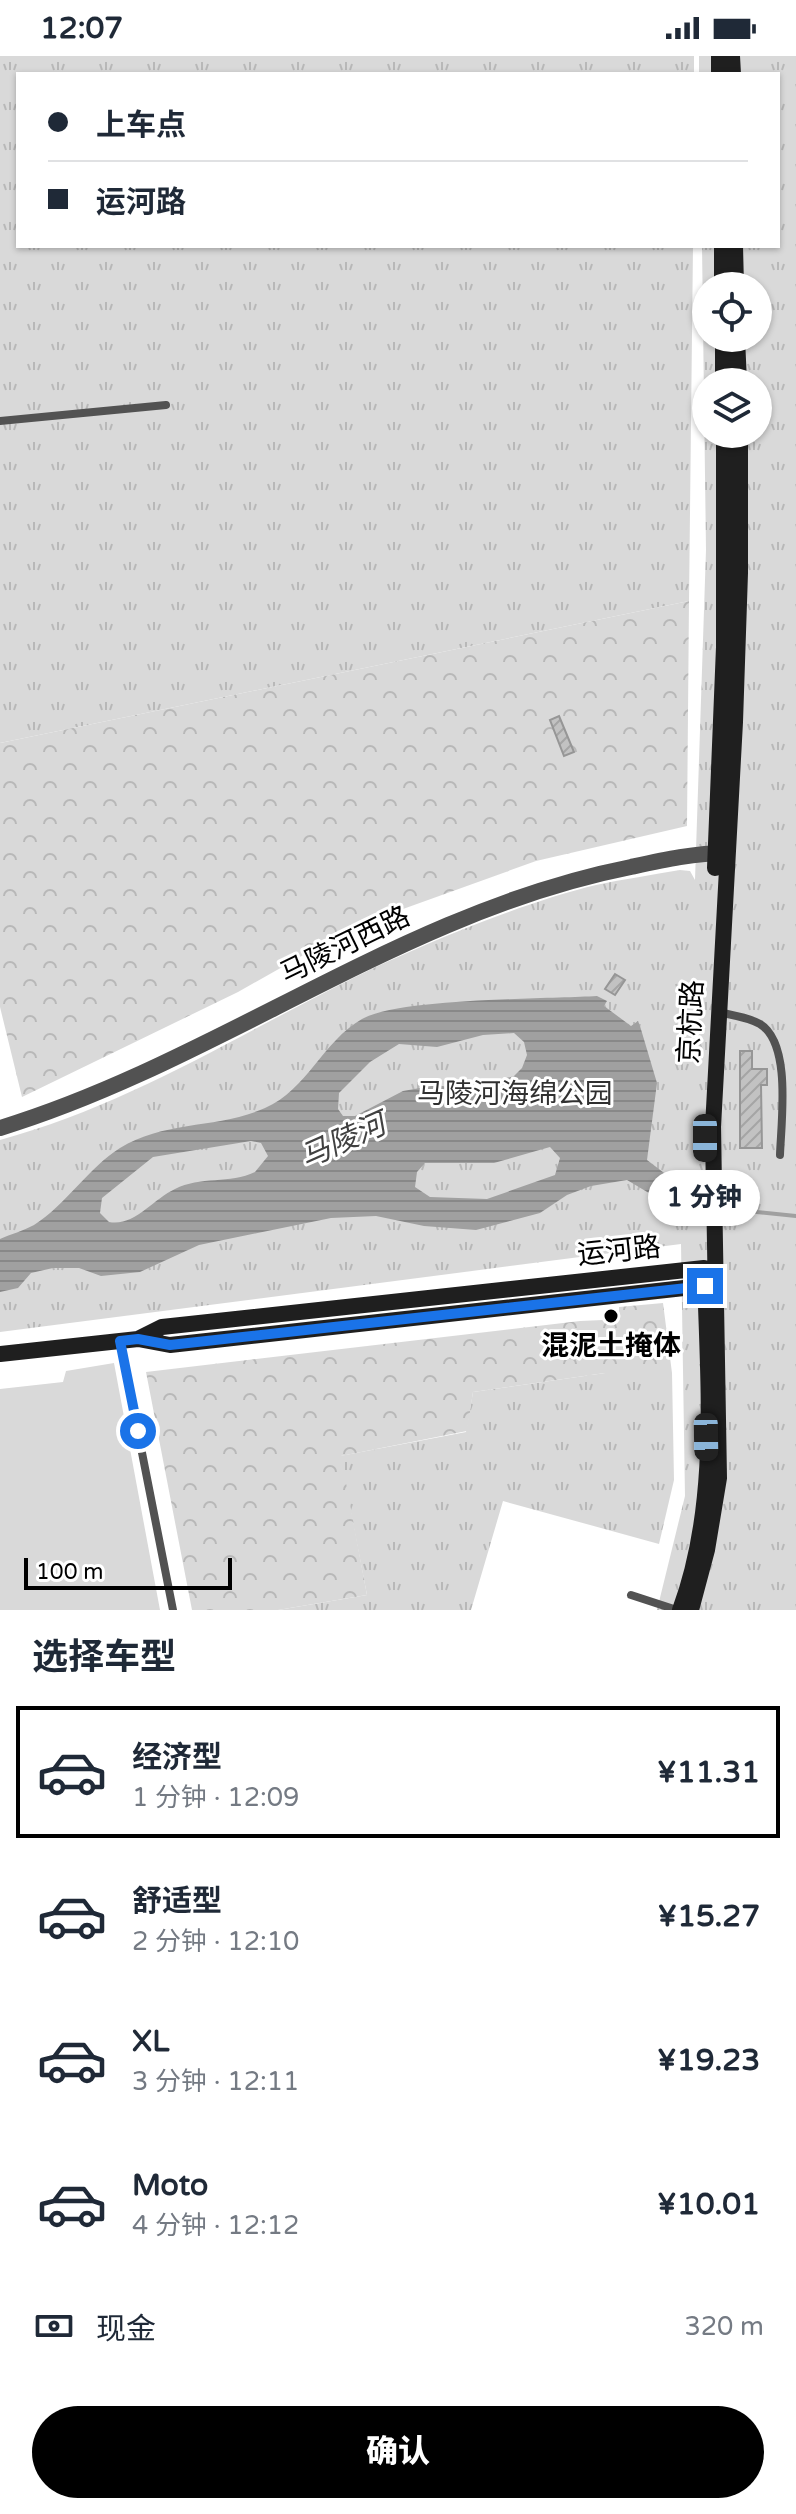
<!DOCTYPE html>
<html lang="zh">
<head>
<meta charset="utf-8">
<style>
	:root { --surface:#fff; --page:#f2f2f3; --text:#1f2937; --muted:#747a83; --line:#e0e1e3; --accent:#000 }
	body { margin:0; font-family:"Varela Round","Noto Sans SC",sans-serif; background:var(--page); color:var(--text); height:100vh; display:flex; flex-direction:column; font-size:30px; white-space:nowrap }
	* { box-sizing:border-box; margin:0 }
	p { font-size:26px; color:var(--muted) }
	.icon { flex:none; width:44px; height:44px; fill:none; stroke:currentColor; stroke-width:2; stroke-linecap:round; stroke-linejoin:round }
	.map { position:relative; height:1554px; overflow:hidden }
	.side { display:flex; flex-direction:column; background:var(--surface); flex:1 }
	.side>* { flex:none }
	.top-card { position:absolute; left:16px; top:16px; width:764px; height:176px; border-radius:0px; box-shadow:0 2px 6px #0004; display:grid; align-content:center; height:176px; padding:0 32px; background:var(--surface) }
	.controls { position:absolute; left:692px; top:216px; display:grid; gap:16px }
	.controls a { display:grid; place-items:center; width:80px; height:80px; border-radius:50%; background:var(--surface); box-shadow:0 2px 6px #0004; font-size:40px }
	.scale { position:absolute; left:24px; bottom:20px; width:208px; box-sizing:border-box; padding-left:8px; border:4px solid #000; border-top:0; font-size:22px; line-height:28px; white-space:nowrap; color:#000; -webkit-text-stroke:6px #fff; paint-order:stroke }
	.end { position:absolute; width:36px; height:36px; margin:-18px; border:10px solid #1a73e8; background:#fff; box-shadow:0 0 0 4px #fff }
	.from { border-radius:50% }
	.bubble { position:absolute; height:56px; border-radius:28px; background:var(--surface); box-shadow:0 2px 6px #0004; font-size:26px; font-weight:800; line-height:56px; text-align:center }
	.car { position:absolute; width:24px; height:48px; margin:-24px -12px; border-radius:10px; box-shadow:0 0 6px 2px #0007; background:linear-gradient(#222 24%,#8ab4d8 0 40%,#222 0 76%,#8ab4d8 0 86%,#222 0) }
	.top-card b { display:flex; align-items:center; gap:28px; height:76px; font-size:30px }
	.top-card b+b { border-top:2px solid var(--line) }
	.top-card i { width:20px; height:20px; background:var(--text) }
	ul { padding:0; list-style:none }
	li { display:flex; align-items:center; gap:24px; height:132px; margin:0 16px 12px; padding:0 16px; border:4px solid transparent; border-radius:0px }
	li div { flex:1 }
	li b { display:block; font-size:30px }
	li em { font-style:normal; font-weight:800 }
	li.selected { border-color:var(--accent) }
	li>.icon { width:72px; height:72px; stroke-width:1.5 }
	h2 { padding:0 32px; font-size:36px; line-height:96px }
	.pay { display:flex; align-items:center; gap:20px; height:88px; padding:0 32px; font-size:30px }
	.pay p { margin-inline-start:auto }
	.cta { display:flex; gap:16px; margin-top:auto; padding:16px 32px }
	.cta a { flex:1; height:92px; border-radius:48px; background:var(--accent); color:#fff; font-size:32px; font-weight:800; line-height:92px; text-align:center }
	.status { display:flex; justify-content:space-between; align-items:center; height:56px; padding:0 40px; background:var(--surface); direction:ltr }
	.status svg { height:22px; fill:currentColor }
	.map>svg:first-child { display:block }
	.grass { fill:url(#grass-tufts); fill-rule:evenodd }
	.forest { fill:url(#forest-crowns) }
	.garden { fill:#d9d9d9 }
	.water { fill:url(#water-rules); fill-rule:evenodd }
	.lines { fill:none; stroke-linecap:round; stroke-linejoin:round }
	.stream { stroke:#a0a0a0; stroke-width:4 }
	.building { fill:url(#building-hatch); stroke:#969696; stroke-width:2 }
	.lane { stroke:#525252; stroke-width:8 }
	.street { stroke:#525252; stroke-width:16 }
	.secondary { stroke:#1f1f1f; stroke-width:16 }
	.route { stroke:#1a73e8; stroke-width:10 }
	.poi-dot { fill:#000; stroke:#fff; stroke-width:3 }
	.labels { text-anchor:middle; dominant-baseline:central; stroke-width:6; stroke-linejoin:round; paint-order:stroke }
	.street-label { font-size:28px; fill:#000; stroke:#fff }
	.park-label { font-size:28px; fill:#303030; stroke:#fff }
	.poi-label { font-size:28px; font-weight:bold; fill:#000; stroke:#fff }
	.water-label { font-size:30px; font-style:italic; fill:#414141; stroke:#fff }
</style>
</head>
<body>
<div class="status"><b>12:07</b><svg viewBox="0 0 49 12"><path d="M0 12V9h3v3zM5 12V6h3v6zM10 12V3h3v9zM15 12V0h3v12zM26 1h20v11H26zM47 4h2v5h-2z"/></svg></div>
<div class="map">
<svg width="796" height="1554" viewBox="0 0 796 1554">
	<defs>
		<pattern id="grass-tufts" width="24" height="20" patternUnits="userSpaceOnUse" patternTransform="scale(2)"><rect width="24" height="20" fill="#d9d9d9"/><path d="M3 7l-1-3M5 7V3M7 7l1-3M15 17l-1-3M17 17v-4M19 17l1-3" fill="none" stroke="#b8b8b8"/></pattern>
		<pattern id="forest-crowns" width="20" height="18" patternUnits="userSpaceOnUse" patternTransform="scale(2)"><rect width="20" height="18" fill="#d9d9d9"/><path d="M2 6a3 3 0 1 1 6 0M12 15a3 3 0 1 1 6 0" fill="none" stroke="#b8b8b8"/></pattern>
		<pattern id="water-rules" width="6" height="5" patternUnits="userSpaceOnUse" patternTransform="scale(2)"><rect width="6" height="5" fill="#a0a0a0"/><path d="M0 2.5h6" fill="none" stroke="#888"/></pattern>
		<pattern id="building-hatch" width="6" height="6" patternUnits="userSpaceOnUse" patternTransform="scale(2)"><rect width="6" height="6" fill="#c2c2c2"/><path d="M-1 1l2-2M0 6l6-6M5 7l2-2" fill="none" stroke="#a5a5a5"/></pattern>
	</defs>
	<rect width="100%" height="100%" fill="#fff"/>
	<path class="grass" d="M0,0H694V18H18V190H693L689,545L0,687Z
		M699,0H796V1554H657L685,1440L681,1188L0,1276V1084C137,1047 253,969 380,909C443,880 529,845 596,829C624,823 652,819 680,814L690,815L695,824L706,494L702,190H778V18H699ZM706,230H758V282H706ZM706,326H758V378H706Z
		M605,1317H672L674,1424L659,1488L503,1445L471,1554H278L367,1539L340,1400L466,1376L473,1336Z"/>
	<path class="forest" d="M689,545L687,770L536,805L353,871L238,936L22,1041L0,951V687Z
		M663,1247L672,1317H605L473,1336L467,1375L341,1400L367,1539L278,1554H192L146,1316L580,1265L603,1264L609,1269L619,1255V1251Z"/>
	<path class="garden" d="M114,1307L160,1554H0V1333L63,1326L66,1315Z"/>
	<path class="water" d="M597,940L607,945L604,950L631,970L638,965L640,970L657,1027L647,1104L676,1126L674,1142L664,1146L627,1124L591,1130L567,1139L540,1157L476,1174L424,1170L376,1160L331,1162L199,1189L140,1216L101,1220L79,1212H53L31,1217L18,1232L0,1236V1183C11,1178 23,1175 34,1169C66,1149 88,1112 120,1092C165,1064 218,1073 265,1052C307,1034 323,985 362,963C400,942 547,943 597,940ZM514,977L524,986L527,999L522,1012L514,1020L464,1034L437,1029L403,1035L355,1060H343L338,1053L339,1037L370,1006L399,988L437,991L483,979ZM251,1085L261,1087L268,1100L255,1116C230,1128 200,1120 175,1133C153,1143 134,1171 109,1166L100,1157L102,1142L153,1101ZM550,1091L560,1102L555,1119L487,1143L430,1141L415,1131L417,1116L425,1107H494Z"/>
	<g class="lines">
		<path class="stream" d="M737,1154L796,1160"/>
	</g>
	<path class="building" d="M559,660L574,696L564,700L550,664Z
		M615,918L625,924L615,939L605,933Z
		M740,995H752V1013H767V1029H761L762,1092H740Z"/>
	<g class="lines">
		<path class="lane" d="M0,365L166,349
			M718,956C731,959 748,961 760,968C792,988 781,1066 780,1099
			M120,1285L173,1554
			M631,1539L677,1554"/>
		<path class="street" d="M0,1072C219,1005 402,856 631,811C663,804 694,797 727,797"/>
		<path class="secondary" d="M719,0V18
			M732,0L733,18
			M722,190V230
			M735,190L736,230
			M723,282V326
			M737,282L739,326
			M715,812L724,591V378
			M0,1298L138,1283L170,1289L684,1232L705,1230L715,1218L704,1212L162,1271L138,1283
			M680,1554C719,1449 708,1329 705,1219
			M691,1554L707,1494L719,1422L713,1071L735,666L740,517V378"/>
	</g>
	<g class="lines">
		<path class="route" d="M138,1375L120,1285L138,1283L170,1289L705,1230"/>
	</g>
	<circle class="poi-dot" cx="611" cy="1260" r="8"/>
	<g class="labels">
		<g class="street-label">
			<text transform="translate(345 889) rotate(-26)">马陵河西路</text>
			<text transform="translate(691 966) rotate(-87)">京杭路</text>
			<text transform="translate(619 1195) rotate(-6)">运河路</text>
		</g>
		<g class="park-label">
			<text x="515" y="1038">马陵河海绵公园</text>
		</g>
		<g class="poi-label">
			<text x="611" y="1290">混泥土掩体</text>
		</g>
		<g class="water-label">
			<text transform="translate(343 1085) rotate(-24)">马陵河</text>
		</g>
	</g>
</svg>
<div class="controls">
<a><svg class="icon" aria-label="locate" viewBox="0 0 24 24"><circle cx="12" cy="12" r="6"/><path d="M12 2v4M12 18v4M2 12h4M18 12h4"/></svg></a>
<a><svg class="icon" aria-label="layers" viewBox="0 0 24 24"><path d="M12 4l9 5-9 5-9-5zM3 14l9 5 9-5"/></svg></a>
</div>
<div class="scale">100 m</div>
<i class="end from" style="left:138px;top:1375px"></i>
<i class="end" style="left:705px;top:1230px"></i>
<div class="bubble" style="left:648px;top:1114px;width:112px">1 分钟</div>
<i class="car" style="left:705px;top:1082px;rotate:180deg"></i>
<i class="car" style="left:706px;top:1381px;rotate:179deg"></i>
<div class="top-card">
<b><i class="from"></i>上车点</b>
<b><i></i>运河路</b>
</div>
</div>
<section class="side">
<h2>选择车型</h2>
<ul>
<li class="selected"><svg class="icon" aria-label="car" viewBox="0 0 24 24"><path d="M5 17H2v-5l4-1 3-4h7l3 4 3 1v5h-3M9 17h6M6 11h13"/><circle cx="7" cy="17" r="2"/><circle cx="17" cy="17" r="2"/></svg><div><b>经济型</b><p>1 分钟 · 12:09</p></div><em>¥11.31</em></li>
<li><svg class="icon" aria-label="car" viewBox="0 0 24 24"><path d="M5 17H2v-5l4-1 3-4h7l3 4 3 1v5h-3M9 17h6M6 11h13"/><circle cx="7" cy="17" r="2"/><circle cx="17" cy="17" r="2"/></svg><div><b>舒适型</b><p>2 分钟 · 12:10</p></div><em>¥15.27</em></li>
<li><svg class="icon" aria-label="car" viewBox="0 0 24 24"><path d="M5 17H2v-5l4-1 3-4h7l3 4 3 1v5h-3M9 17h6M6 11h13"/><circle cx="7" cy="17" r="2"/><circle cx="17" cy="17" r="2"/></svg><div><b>XL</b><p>3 分钟 · 12:11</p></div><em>¥19.23</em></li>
<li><svg class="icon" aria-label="car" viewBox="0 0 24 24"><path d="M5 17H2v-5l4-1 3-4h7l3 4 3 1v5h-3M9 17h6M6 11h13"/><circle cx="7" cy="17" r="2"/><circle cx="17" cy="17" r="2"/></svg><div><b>Moto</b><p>4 分钟 · 12:12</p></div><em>¥10.01</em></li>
</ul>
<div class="pay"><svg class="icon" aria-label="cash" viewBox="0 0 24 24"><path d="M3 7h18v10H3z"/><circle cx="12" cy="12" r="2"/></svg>现金<p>320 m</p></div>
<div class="cta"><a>确认</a></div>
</section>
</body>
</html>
